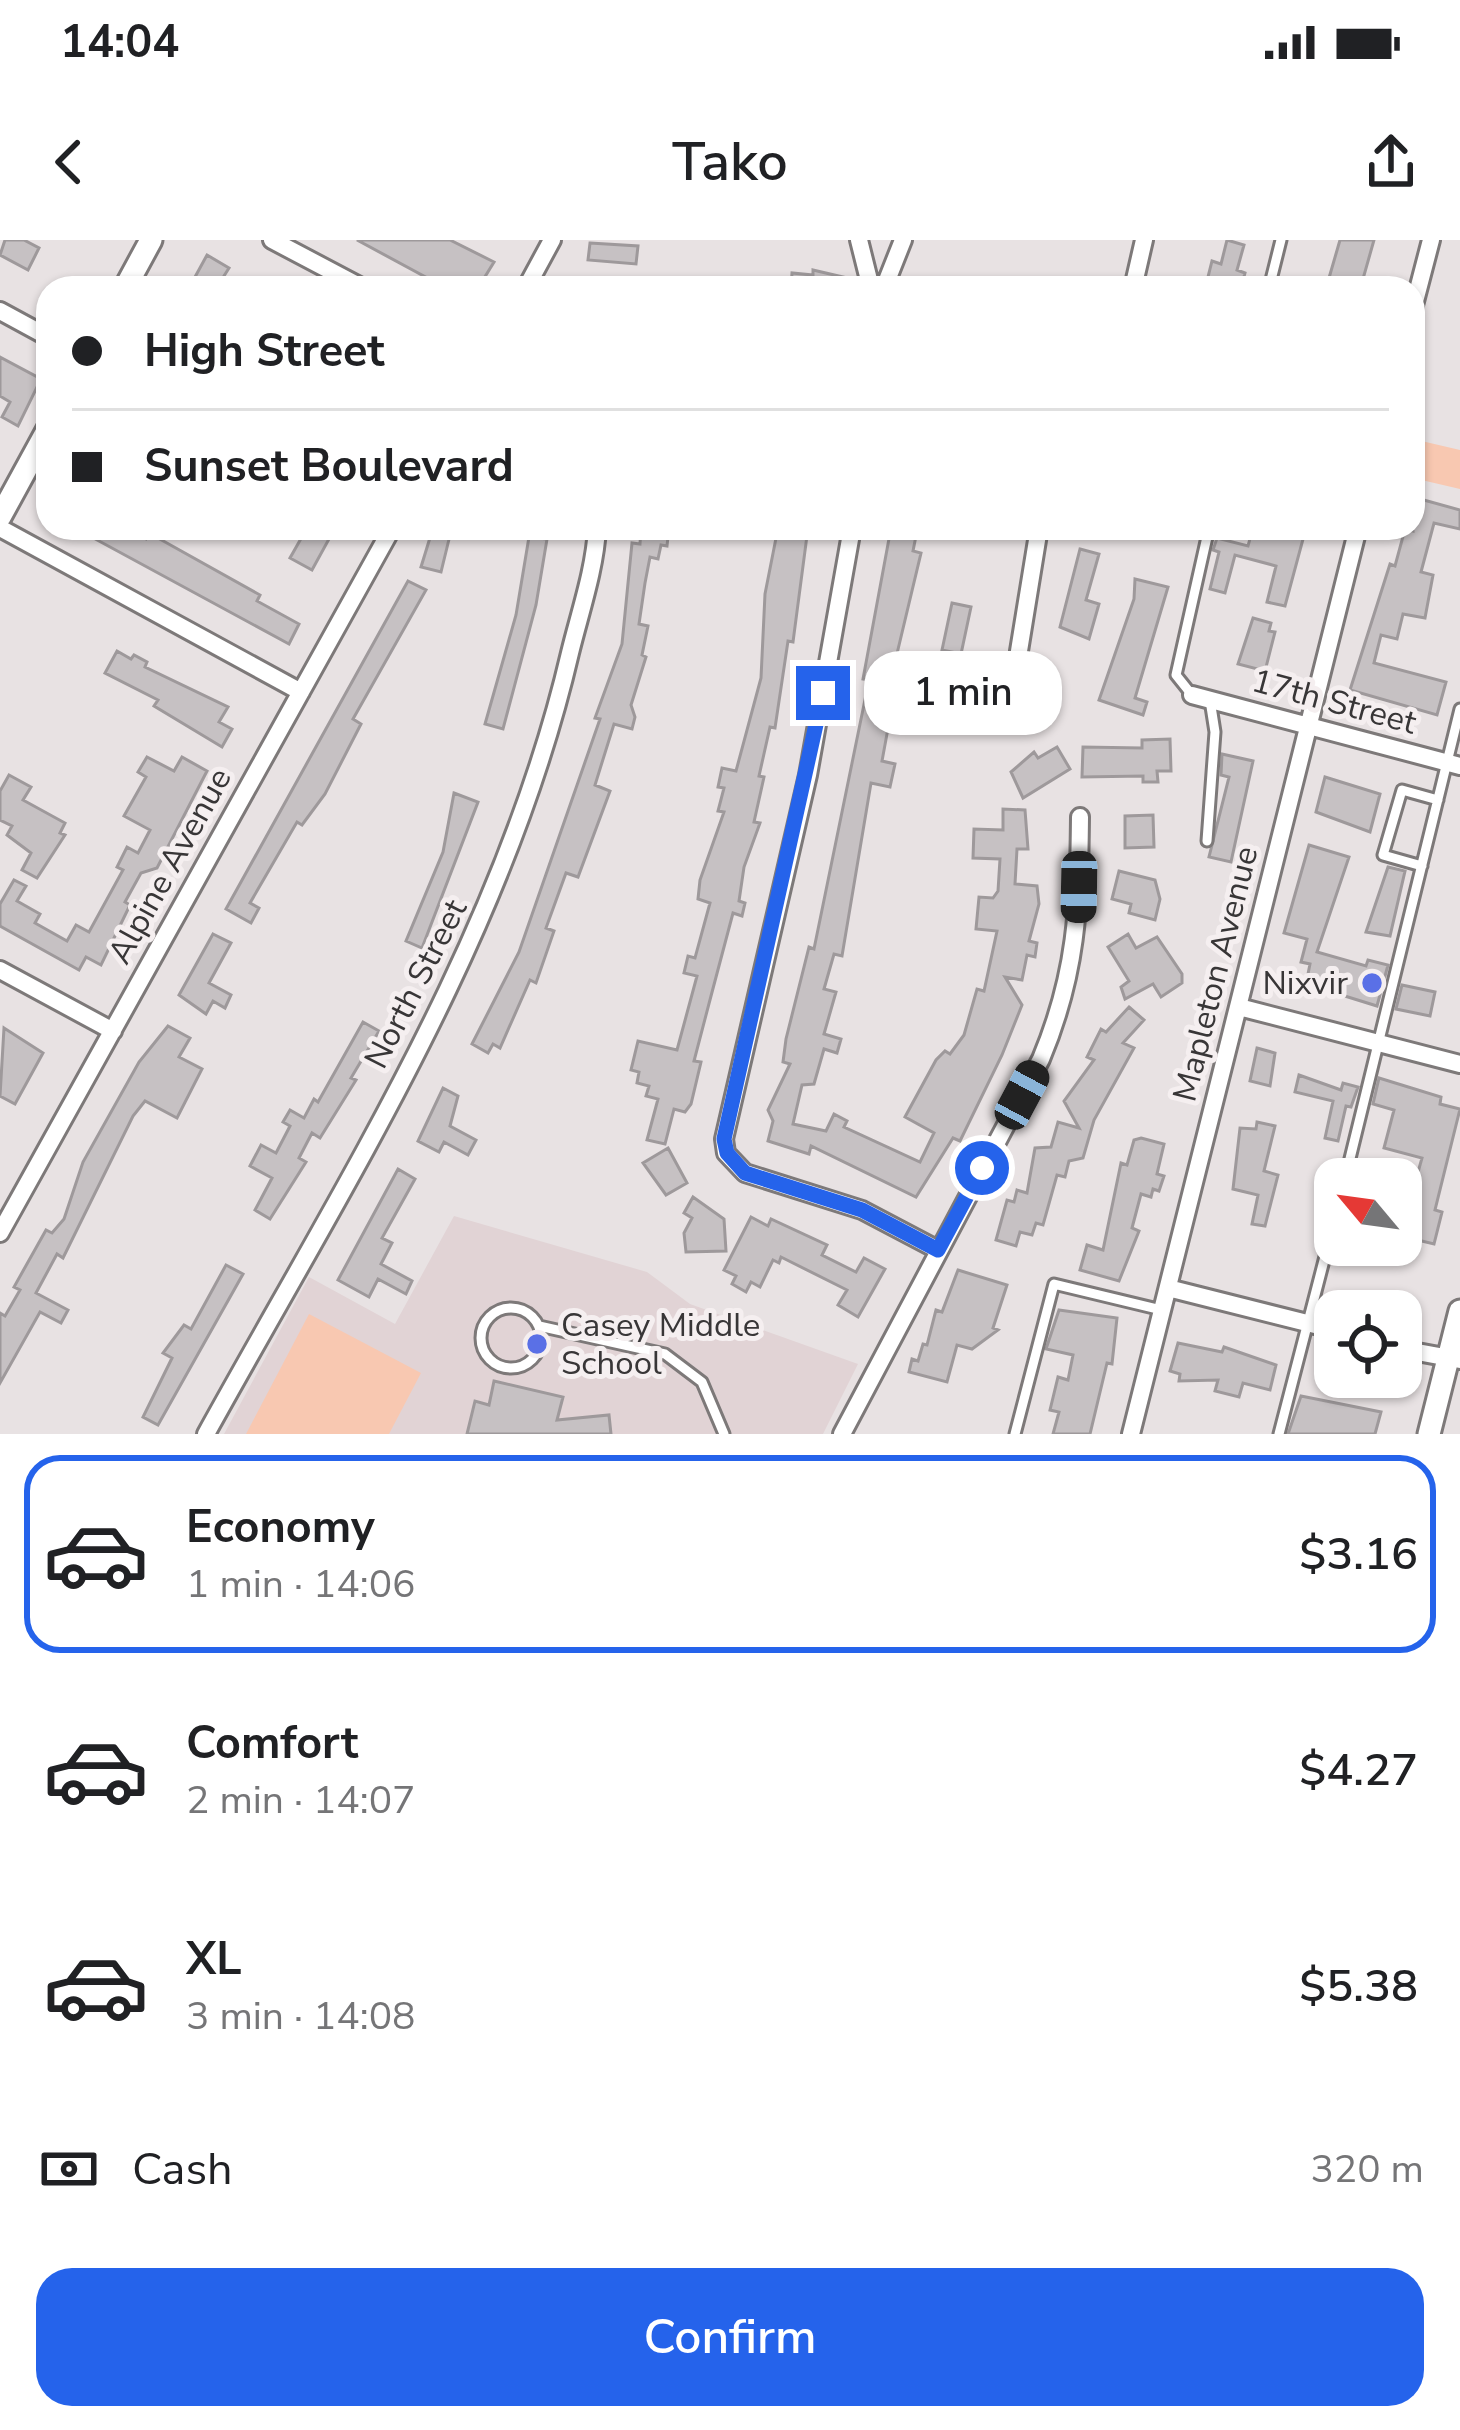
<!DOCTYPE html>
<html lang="en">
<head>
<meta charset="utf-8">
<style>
	:root { --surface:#fff; --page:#f2f2f2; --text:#202124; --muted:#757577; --line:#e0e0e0; --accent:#2563eb }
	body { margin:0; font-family:"Nunito Sans",sans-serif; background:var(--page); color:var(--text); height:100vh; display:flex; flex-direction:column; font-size:45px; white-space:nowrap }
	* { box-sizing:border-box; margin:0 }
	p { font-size:39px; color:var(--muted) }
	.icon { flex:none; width:66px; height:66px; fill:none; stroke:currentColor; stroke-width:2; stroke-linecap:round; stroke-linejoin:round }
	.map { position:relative; height:1194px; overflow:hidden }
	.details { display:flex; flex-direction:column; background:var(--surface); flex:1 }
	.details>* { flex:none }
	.hud { position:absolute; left:36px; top:36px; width:1389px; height:264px; border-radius:36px; box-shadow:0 3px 9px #0004; display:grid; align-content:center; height:264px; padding:0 36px; background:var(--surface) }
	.needle { width:78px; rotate:299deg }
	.controls { position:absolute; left:1314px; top:918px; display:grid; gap:24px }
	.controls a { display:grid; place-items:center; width:108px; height:108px; border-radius:24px; background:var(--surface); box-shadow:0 3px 9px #0004; font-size:60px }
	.end { position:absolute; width:54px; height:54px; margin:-27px; border:15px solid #2563eb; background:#fff; box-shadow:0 0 0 6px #fff }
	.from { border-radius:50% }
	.bubble { position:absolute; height:84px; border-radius:36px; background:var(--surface); box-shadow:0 3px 9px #0004; font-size:39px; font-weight:600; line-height:84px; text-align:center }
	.car { position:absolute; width:36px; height:72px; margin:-36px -18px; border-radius:15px; box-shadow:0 0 9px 3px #0007; background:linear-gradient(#222 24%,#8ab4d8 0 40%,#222 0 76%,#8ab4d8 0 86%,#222 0) }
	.hud b { display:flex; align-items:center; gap:42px; height:114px; font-size:45px }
	.hud b+b { border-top:3px solid var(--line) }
	.hud i { width:30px; height:30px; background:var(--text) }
	ul { padding:21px 0 0; list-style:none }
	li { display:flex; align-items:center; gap:36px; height:198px; margin:0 24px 18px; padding:0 12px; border:6px solid transparent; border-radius:36px }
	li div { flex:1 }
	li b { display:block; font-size:45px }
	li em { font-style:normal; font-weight:600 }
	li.on { border-color:var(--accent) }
	li>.icon { width:108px; height:108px; stroke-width:1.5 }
	.pay { display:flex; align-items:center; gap:30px; height:132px; padding:0 36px; font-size:45px }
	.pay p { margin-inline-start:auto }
	.cta { display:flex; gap:24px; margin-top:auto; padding:24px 36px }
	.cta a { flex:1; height:138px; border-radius:36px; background:var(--accent); color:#fff; font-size:48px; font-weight:600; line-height:138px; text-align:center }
	.status { display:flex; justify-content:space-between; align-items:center; height:84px; padding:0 60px; background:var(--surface); direction:ltr }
	.status svg { height:33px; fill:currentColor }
	header { display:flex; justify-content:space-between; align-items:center; height:156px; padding:0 36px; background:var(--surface); font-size:54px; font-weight:600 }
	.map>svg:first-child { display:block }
	.built { fill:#e1d3d5 }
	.green { fill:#f8c8b1 }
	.building { fill:#c6c1c3; stroke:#9e999b; stroke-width:3 }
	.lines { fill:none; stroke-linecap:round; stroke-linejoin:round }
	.service-casing { stroke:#7d7979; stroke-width:15 }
	.minor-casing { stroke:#7d7979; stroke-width:22 }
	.tertiary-casing { stroke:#7d7979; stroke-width:27 }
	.service { stroke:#fff; stroke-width:9 }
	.minor { stroke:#fff; stroke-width:16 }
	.tertiary { stroke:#fff; stroke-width:21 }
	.route { stroke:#2563eb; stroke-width:15 }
	.poi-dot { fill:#5a70e6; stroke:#f5eff0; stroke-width:4.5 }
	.labels { text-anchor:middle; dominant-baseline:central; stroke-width:10; stroke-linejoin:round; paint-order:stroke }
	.street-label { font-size:33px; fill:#383637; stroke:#f5eff0 }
	.poi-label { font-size:33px; fill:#383637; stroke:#f5eff0; text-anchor:end }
</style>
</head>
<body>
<div class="status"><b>14:04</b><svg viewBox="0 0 49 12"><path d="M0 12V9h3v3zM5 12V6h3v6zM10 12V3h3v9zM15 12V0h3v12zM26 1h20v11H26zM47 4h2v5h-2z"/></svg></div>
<header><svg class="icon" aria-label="back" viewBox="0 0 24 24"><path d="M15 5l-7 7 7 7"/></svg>Tako<svg class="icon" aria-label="share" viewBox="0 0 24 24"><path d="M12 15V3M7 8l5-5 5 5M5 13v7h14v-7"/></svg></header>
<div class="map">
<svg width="1460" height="1194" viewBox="0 0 1460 1194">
	<rect width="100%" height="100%" fill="#e8e2e3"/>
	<path class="built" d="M454,976L647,1032L690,1064L858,1124L823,1194H224L309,1037L395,1084Z"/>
	<path class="green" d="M1413,199L1460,210V249L1413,238Z
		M309,1074L421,1133L389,1194H246Z"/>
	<path class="building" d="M5,0H24L39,8L28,30L0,15Z
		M357,0H450L494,22L478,48H446Z
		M1227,0L1244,5L1237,30L1245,33L1241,48H1226L1227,43L1208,37L1212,21L1221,24Z
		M1340,0H1374L1361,46L1329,38Z
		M590,3L638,6L636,24L588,20Z
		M207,15L229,28L224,36L246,48H189Z
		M813,30L847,38L846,48H791L792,33L813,35Z
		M0,117L41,139L18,186L2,177L10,162L0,156Z
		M1413,257L1460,270V289L1434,283L1421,332L1433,335L1425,378L1403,374L1397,399L1381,395L1374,423L1446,442L1437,475L1350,450L1390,324L1395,326L1405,289L1413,291Z
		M75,288H127L146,299L149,293L260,355L257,361L299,384L289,404Z
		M307,288H335L312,330L290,318Z
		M433,288L451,291L441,332L421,327Z
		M641,288H669L667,306L661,305L658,319L650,317L645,343L639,384L648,386L642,415L646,417L631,465L635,477L632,489L614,484L595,545L610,551L578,637L566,633L546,688L554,691L536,743L530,740L500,808L493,804L488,813L472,804L519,712L600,479L595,478L622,404L632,303L640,304Z
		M778,288H808L793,402L788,401L775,488L770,487L759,536L764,537L754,582L760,583L744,627L739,661L745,663L742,676L733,673L711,756L694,821L701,822L691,864L685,872L674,869L665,904L647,900L658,859L646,856L649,846L637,843L639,832L631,830L638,801L677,810L697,736L684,733L688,716L695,718L710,663L698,659L700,640L724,572L718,571L724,548L718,547L722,528L736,531L761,438L765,354Z
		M891,288L917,291L913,311L921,313L895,422L900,423L882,521L895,524L890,547L871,543L842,716L834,714L824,749L836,752L824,794L841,799L837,813L824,809L814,844L802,845L793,884L826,891L834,874L847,881L844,887L920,922L934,893L905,877L936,820L945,811L950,814L964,795L977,749L984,751L997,691L976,689L979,657L993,658L998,651L1000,619L973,618L974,589L1003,590V569L1025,570L1028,609H1017L1015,644L1037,646L1039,664L1029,701L1037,703L1035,717L1027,715L1022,740L1005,737L1022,765L1002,815L960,901L953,898L916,957L811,906L809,914L768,901L773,881L768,870L790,824L783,822L786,799L809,707L814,709L869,440L863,439Z
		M1253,288H1306L1285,366L1267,362L1276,326L1235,315L1225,353L1210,349L1219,312L1213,310L1217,298L1248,306Z
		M529,297L547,299L536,365L503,489L485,484L516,375Z
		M1080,309L1099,314L1086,360L1099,364L1089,399L1060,387Z
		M1135,339L1168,347L1135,458L1147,462L1143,475L1099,460L1134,359Z
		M408,341L426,350L353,479L361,484L325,554L302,585L297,582L250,663L259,668L251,683L226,669Z
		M952,363L971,367L961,414L942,410Z
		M1253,378L1271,383L1269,391L1275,392L1265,431L1238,424Z
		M117,411L131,419L134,415L147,422L145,427L228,467L219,482L232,489L222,507L154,466L158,460L105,433Z
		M1170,499L1171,531H1157L1158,542H1143V536L1082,537L1083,507L1142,508V500Z
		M1057,507L1070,529L1023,558L1011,532L1034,512L1038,518Z
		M1222,514L1253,521L1231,622L1209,617L1229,537L1221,535Z
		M147,517L174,531L182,517L207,531L157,628L141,633L125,662L130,665L101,725L86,717L79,730L0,686V664L14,640L26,646L17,661L40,674L35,683L67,701L76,685L89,692L123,630L117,627L127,607L138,613L150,590L124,576L146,537L138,532Z
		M9,535L31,547L23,560L65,583L60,593L65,595L37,638L22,630L31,613L7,595L12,586L0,580V551Z
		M1325,537L1380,554L1370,592L1316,572Z
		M454,553L478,562L422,708L406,701L443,612Z
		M1153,575L1154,607L1125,608V576Z
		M1309,605L1349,617L1317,712L1366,726L1368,720L1388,725L1377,766L1306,744L1310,724L1301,722L1307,699L1284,693Z
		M1388,627L1405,631L1390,696L1366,692Z
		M1119,631L1155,640L1160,659L1155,680L1129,673L1131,664L1112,659Z
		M213,694L231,703L209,743L231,755L225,768L213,761L206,774L179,755Z
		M1128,694L1136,708L1157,697L1182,734V743L1161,757L1153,744L1125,759L1121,747L1129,741L1108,707Z
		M1402,745L1435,752L1430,776L1396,769Z
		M1129,767L1144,780L1123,803L1134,808L1094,880L1083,918L1069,921L1065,937L1057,935L1043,985L1036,983L1032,995L1020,992L1016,1006L996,1000L1007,960L1014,962L1017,950L1027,953L1035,908L1051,907L1058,882L1079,888L1064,861L1094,820L1087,817L1101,789L1106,792Z
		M363,782L379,791L351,838L356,840L320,898L312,893L299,918L306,922L270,979L255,970L272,938L250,926L261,905L276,913L290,886L283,882L290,870L304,878L314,859L318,862Z
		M168,786L190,798L179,817L202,829L177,878L145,861L133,876L63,1018L57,1014L36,1053L68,1070L61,1083L40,1072L0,1143V1073L5,1076L20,1050L14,1047L46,990L52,993L64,979L83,922L139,822Z
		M4,788L43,813L15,864L0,856Z
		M1257,808L1275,813L1270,846L1250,841Z
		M1299,835L1341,850L1343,843L1358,847L1351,867L1346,866L1338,901L1325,898L1333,861L1295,852Z
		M1379,838L1441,857L1440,864L1460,869L1435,970L1442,972L1434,1004L1401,996V962L1409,964L1422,918L1384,908L1394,870L1373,864Z
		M443,848L458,856L450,886L476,900L468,915L444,902L439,912L418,901Z
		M1257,882L1275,886L1264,931L1278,935L1265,986L1252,984L1258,955L1233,949L1240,888L1256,889Z
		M1141,898L1164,904L1157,934L1164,936L1159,951L1153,949L1151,957L1141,954L1132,988L1139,991L1119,1041L1080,1030L1087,1005L1103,1010L1121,923L1127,925L1134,900Z
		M668,908L687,943L666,955L643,923Z
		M398,929L415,939L382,998L392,1003L381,1024L412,1041L406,1054L378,1039L369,1057L338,1040Z
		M693,957L724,979L726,1011L686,1012L684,993L692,978L684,973Z
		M751,977L768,986L771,979L827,1005L822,1015L856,1032L864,1018L885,1029L858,1077L838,1065L847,1050L781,1017L779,1023L773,1020L760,1047L751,1042L746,1052L732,1044L736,1036L724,1030Z
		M226,1025L243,1034L158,1185L143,1177L172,1118L163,1113L184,1085L191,1089Z
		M958,1030L1007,1045L993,1088L998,1090L972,1109L957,1105L947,1142L909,1132L912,1119L918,1121L923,1104L927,1105L936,1070L942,1072Z
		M1059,1070L1117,1078L1112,1124L1107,1123L1090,1194H1053L1059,1172L1050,1170L1058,1137L1068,1140L1073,1115L1046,1109Z
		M1178,1103L1222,1112L1224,1107L1276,1125L1270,1150L1243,1143L1239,1157L1215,1151L1218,1140L1179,1141L1180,1134L1170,1131Z
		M494,1141L563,1157L557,1180L609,1175L611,1194H467L475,1161L489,1165Z
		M1301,1156L1381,1172L1375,1194H1288Z"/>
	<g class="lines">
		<defs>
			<path id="service" d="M1269,48L1281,0
				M1192,455L1176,435L1209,288
				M1207,601L1215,492L1210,460
				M1422,626L1383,615L1402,550L1438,560
				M1345,939L1460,469
				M481 1098a30 30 0 1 1 60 0a30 30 0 1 1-60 0Z
				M539,1086L665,1114L702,1142L724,1194
				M1015,1194L1054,1044L1162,1070
				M1279,1194L1335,978"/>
			<path id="minor" d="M272,0L363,48
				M859,0L871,48
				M526,48L552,0
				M884,48L903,0
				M1133,48L1144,0
				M1413,69L1431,0
				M0,71L48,97
				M0,288L301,452
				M852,288L808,535L724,899L726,913L745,933L862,970L938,1010
				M1019,411L1039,288
				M1192,455L1460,526
				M0,730L113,791
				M1239,767L1460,824
				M0,993L392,288
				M1168,1048L1335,1090
				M1401,1109L1460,1120
				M206,1194C345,942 504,696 570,413C580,372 595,329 597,288
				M842,1194L1041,819C1077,733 1079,668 1080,577
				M1131,1194L1358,288"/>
			<path id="tertiary" d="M125,48L151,0
				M0,277L48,189
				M1429,1194L1460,1071"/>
		</defs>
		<use href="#service" class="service-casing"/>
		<use href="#minor" class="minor-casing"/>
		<use href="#tertiary" class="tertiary-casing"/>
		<use href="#service" class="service"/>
		<use href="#minor" class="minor"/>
		<use href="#tertiary" class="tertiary"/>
	</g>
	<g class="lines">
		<path class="route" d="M823,453L724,899L727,913L745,933L862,970L938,1010L982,928"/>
	</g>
	<g class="poi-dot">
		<circle cx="1372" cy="743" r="12"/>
		<circle cx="537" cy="1104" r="12"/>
	</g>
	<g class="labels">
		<g class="street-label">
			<text transform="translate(1334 462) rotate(15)">17th Street</text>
			<text transform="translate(170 626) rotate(-61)">Alpine Avenue</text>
			<text transform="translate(1216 734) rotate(-76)">Mapleton Avenue</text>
			<text transform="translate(416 744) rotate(-63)">North Street</text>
		</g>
		<g class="poi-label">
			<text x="1348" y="743">Nixvir</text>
			<text x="561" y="1085" text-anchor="start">Casey Middle<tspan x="561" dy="38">School</tspan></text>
		</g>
	</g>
</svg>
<div class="controls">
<a><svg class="needle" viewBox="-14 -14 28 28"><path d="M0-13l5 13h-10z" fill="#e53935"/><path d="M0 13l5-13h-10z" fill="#757577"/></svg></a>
<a><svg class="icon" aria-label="locate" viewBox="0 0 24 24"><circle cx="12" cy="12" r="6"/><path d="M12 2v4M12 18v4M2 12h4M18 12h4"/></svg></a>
</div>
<i class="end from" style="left:982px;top:928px"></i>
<i class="end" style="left:823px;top:453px"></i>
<div class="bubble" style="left:864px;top:411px;width:198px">1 min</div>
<i class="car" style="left:1079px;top:647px;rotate:181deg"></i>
<i class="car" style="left:1022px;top:855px;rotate:28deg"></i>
<div class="hud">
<b><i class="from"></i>High Street</b>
<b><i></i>Sunset Boulevard</b>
</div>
</div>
<section class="details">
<ul>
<li class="on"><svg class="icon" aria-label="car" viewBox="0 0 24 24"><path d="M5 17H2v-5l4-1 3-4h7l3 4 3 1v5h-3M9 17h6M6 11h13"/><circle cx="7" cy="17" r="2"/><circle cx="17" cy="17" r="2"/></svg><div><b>Economy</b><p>1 min · 14:06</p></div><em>$3.16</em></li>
<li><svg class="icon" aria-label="car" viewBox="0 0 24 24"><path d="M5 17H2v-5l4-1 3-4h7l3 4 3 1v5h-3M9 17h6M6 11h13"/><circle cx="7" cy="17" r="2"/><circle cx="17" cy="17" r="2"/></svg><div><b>Comfort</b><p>2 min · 14:07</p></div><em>$4.27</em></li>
<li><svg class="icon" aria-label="car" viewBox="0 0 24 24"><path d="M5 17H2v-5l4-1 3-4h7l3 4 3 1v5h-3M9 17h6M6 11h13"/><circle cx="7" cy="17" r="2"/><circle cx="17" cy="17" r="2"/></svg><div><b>XL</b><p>3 min · 14:08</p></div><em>$5.38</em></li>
</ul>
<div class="pay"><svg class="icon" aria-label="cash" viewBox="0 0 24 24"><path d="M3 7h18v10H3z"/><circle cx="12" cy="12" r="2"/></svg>Cash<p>320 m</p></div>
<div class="cta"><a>Confirm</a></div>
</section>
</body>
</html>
